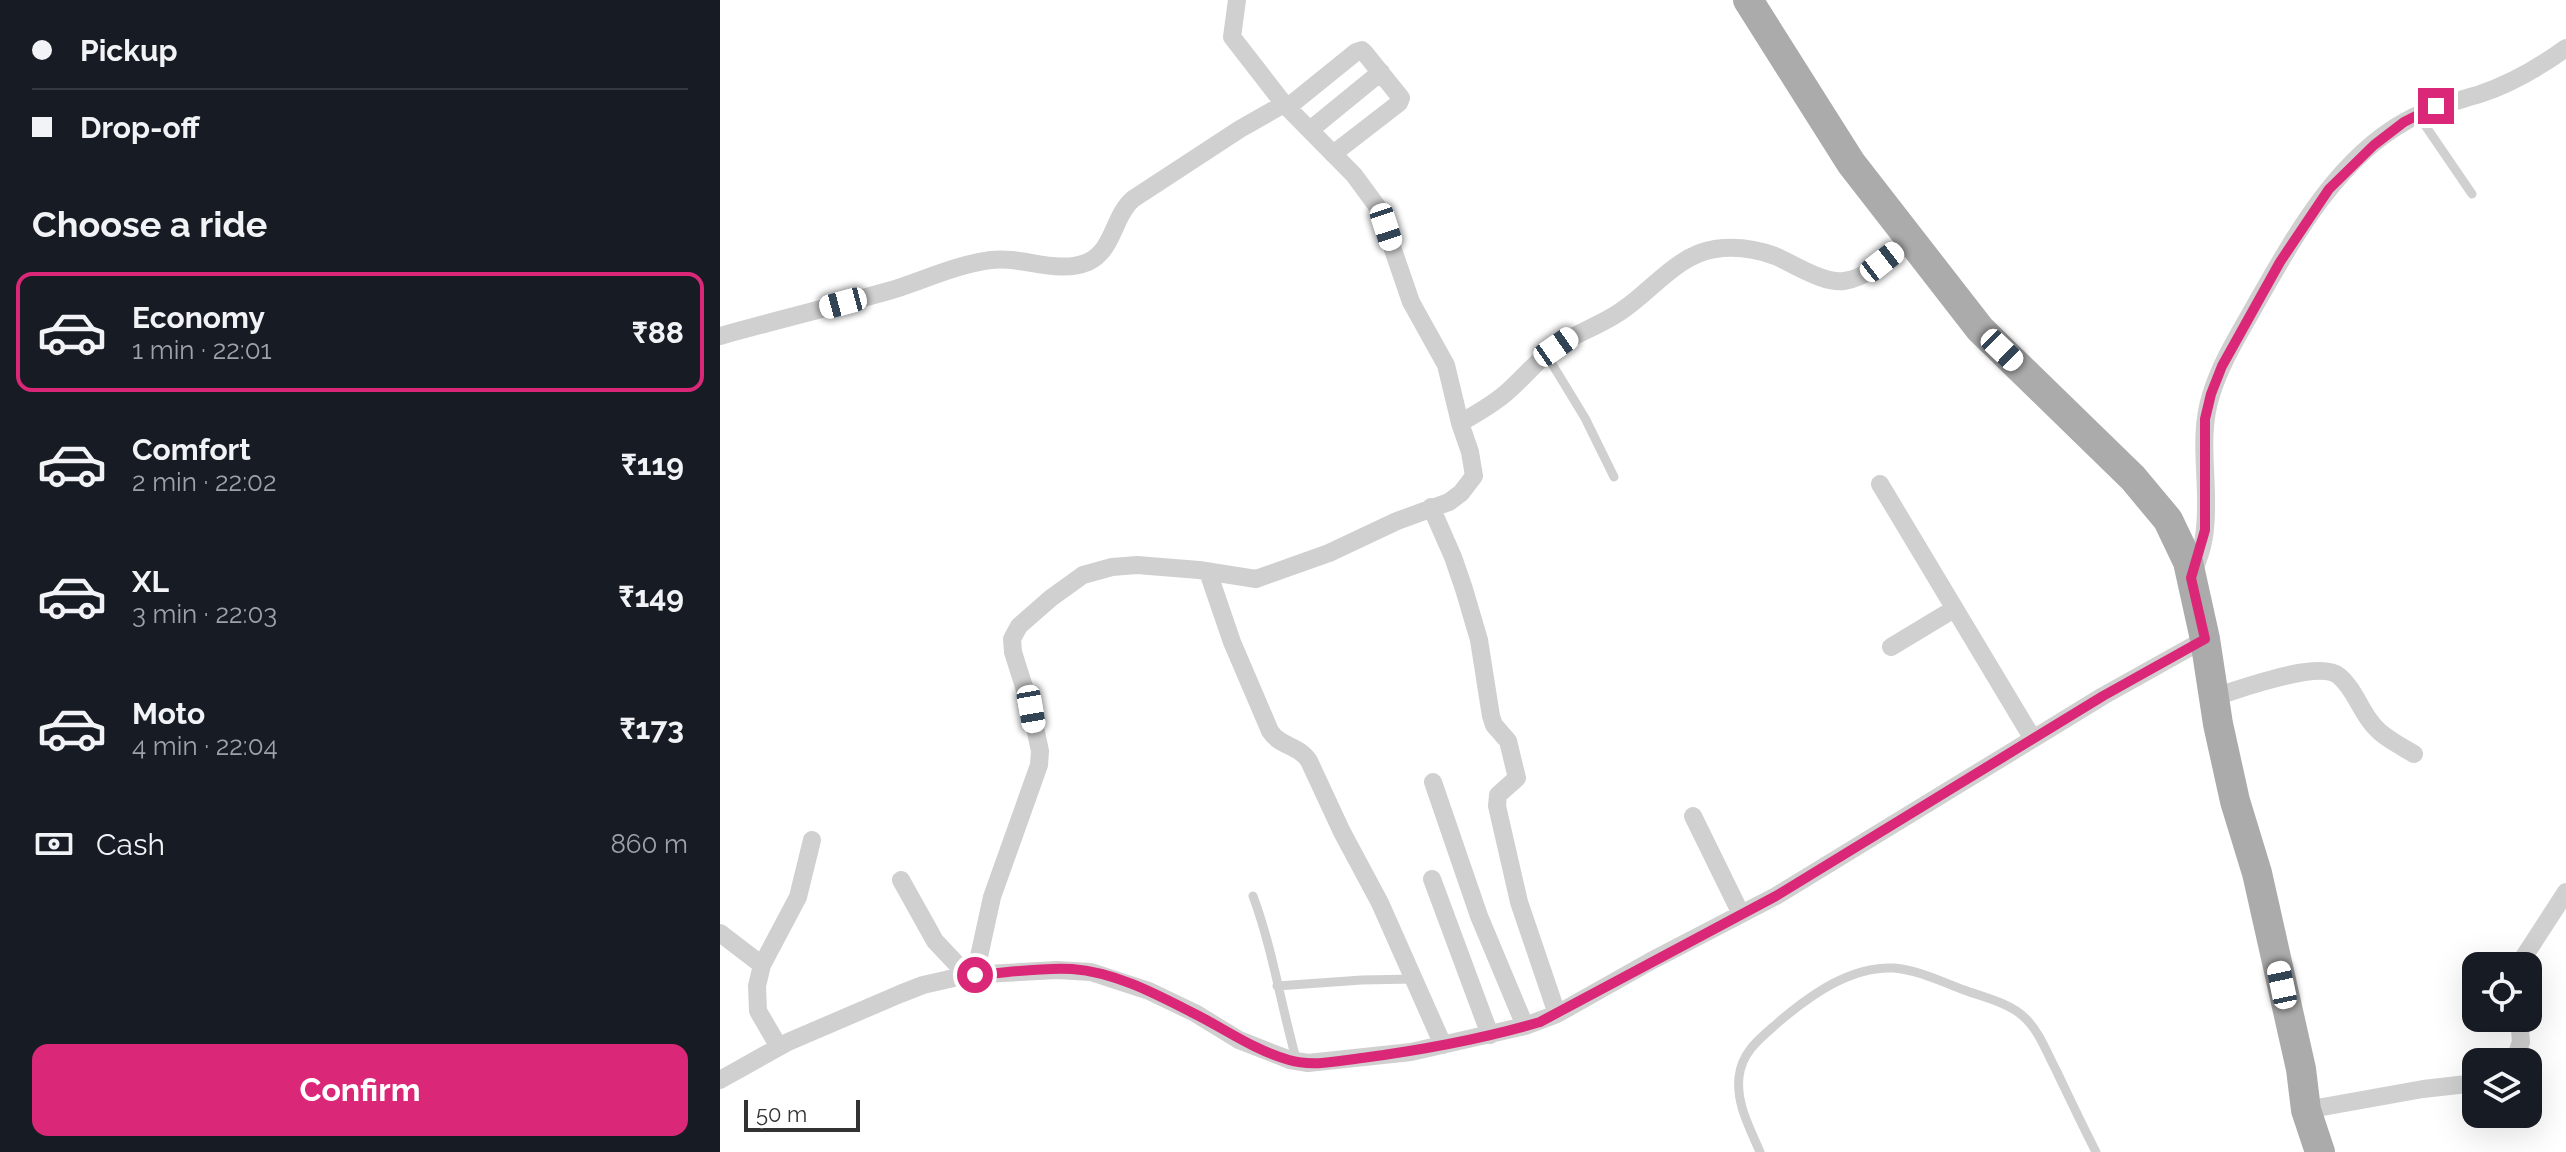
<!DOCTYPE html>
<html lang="en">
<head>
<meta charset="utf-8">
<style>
	:root { --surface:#171b24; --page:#20242c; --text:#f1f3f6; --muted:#9ea1a6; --line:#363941; --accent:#db2777 }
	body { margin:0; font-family:Raleway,sans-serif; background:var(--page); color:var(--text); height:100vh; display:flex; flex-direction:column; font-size:30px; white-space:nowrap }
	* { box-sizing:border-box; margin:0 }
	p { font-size:26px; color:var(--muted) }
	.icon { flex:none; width:44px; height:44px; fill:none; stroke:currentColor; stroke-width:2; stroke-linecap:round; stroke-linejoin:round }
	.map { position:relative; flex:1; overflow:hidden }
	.details { display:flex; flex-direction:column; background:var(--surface); width:720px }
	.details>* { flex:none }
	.top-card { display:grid; align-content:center; height:176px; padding:0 32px; background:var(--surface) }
	.buttons { position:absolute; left:1742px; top:952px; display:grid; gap:16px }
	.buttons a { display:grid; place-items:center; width:80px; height:80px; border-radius:16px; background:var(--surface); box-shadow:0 8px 32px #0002; font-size:40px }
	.scale { position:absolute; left:24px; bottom:20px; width:116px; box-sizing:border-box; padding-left:8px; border:4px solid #333; border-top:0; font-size:22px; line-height:28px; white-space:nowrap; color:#333; -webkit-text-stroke:6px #fff; paint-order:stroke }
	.end { position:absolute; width:36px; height:36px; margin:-18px; border:10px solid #db2777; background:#fff; box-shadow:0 0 0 4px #fff }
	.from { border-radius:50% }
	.car { position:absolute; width:24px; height:48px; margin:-24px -12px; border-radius:10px; box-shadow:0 0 6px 2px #0007; background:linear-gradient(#fff 24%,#345 0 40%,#fff 0 76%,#345 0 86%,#fff 0) }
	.top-card b { display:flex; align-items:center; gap:28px; height:76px; font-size:30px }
	.top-card b+b { border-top:2px solid var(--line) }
	.top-card i { width:20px; height:20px; background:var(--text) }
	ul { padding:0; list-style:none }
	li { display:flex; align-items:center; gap:24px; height:120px; margin:0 16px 12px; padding:0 16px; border:4px solid transparent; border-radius:16px }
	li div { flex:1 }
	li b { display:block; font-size:30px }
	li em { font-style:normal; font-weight:700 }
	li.active { border-color:var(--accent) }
	li>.icon { width:72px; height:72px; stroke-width:1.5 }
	h2 { padding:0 32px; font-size:36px; line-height:96px }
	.pay { display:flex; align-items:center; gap:20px; height:88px; padding:0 32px; font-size:30px }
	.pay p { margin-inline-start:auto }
	.action { display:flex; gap:16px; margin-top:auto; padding:16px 32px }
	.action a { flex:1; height:92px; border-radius:16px; background:var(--accent); color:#fff; font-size:32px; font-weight:700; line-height:92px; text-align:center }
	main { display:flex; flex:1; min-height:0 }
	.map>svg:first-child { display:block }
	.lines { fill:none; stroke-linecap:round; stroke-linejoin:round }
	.service { stroke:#d0d0d0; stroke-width:9 }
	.minor { stroke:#d0d0d0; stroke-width:18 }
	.primary { stroke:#ababab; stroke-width:30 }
	.route { stroke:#db2777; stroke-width:10 }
</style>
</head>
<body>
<main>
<section class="details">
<div class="top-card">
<b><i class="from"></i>Pickup</b>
<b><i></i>Drop-off</b>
</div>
<h2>Choose a ride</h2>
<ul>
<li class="active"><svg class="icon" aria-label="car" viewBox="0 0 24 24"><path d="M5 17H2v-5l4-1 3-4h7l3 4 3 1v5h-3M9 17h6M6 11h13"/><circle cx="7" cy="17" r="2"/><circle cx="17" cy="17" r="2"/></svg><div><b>Economy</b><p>1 min · 22:01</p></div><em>₹88</em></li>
<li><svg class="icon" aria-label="car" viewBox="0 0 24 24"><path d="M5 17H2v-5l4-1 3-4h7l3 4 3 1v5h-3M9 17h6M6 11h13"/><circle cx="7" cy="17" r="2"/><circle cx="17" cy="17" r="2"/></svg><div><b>Comfort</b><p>2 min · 22:02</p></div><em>₹119</em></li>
<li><svg class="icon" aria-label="car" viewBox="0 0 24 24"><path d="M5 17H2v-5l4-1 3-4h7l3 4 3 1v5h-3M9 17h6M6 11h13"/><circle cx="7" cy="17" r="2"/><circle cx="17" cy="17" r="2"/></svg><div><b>XL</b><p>3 min · 22:03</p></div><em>₹149</em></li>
<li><svg class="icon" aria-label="car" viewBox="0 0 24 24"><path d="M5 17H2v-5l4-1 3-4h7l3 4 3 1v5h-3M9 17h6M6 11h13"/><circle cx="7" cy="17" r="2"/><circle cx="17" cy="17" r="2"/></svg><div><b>Moto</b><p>4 min · 22:04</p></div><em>₹173</em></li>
</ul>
<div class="pay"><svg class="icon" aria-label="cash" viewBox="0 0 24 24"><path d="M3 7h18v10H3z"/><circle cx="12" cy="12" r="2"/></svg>Cash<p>860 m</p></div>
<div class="action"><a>Confirm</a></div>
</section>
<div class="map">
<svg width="1846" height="1152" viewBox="0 0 1846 1152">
	<rect width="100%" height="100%" fill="#fff"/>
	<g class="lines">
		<path class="service" d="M1698,115L1752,194
			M826,354L865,418L894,477
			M533,896C553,950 561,1006 577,1062
			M557,986L642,980L695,979
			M1040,1152C1030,1128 1016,1104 1019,1077C1022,1050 1042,1037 1061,1020C1092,994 1131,966 1174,968C1198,970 1222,982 1244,990C1263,997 1290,1003 1305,1018C1319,1031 1327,1053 1336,1070C1349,1097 1362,1125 1376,1152"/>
		<path class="minor" d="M517,0L512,37L564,104
			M568,107L636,52L642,50L644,52L681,98L679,103L613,154
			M590,130L661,72
			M0,336C57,320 115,306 172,290C204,280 238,264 271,260C303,256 338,275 368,262C394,250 393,216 413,199L520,129L564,104L634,175L659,209L691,302L726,365L740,423
			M1160,484L1313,739
			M711,507L733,557L744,589L759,640L771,716L774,725L788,741L797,778L778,795L777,806L799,902L837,1014
			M488,572L512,642L550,731C560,747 579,745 589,761L622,832L660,903L723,1045
			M1472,575C1478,560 1484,545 1485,528C1490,483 1477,439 1491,395C1501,362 1520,332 1537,302C1574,237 1617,159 1686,121C1710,107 1734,102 1760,94C1790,84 1821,66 1846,48
			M1171,647L1234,609
			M1494,697C1518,690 1599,659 1619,676C1635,689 1640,711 1654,726C1664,738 1681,746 1694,754
			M713,782L759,916L805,1026
			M973,816L1021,914
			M712,879L770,1035
			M181,880L215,941L247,975
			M0,933L42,965
			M1798,966L1846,892
			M255,975L272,897L319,765L320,751L311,709L293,652L292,639L299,626L331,598L363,575L392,567L417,565L479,570L536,579L609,553L677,521L729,502L741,493L754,476L750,452L740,423C756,414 772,405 786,393C803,378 817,361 835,347C857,332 883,325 904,309C933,289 959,254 995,249C1016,246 1036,249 1055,256C1074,264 1104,284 1124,281C1148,278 1172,255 1191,240
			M59,1047L38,1011L37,986L42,965L78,897L92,840
			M1794,1062L1801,1042L1799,1018
			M0,1080L68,1042L180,994L203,985L247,975L337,970L371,972L429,991L475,1013L519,1040L570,1060L588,1063L691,1052L805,1026L837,1014L931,961L1056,896L1383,696L1485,639
			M1586,1110L1703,1089L1756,1083"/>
		<path class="primary" d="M1028,0L1131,163L1260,329L1413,478L1448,520L1468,562L1485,639L1498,724L1515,801L1537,873L1581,1069L1586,1110L1600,1152"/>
	</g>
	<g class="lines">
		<path class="route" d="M255,975C286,973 320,967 352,969C394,972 434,993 471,1012C504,1028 533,1050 569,1060C592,1067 618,1061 642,1058C702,1050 762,1039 820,1022L1056,896L1383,696L1485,639L1471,578L1485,530V419L1491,394L1502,366L1560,262L1609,189L1654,145L1684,122L1716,106"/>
	</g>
</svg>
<div class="buttons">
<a><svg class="icon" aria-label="locate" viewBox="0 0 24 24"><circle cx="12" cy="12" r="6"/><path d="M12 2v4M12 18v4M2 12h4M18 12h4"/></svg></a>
<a><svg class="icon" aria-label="layers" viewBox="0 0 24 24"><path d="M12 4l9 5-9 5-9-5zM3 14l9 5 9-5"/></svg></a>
</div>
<div class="scale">50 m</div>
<i class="end from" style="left:255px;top:975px"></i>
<i class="end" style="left:1716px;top:106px"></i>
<i class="car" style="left:666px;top:227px;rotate:162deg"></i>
<i class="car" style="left:1162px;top:262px;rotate:52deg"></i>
<i class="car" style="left:123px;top:303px;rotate:255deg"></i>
<i class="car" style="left:836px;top:347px;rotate:55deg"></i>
<i class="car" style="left:1282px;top:350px;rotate:134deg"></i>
<i class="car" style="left:311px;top:709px;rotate:170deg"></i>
<i class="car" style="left:1562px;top:985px;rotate:348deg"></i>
</div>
</main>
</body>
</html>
